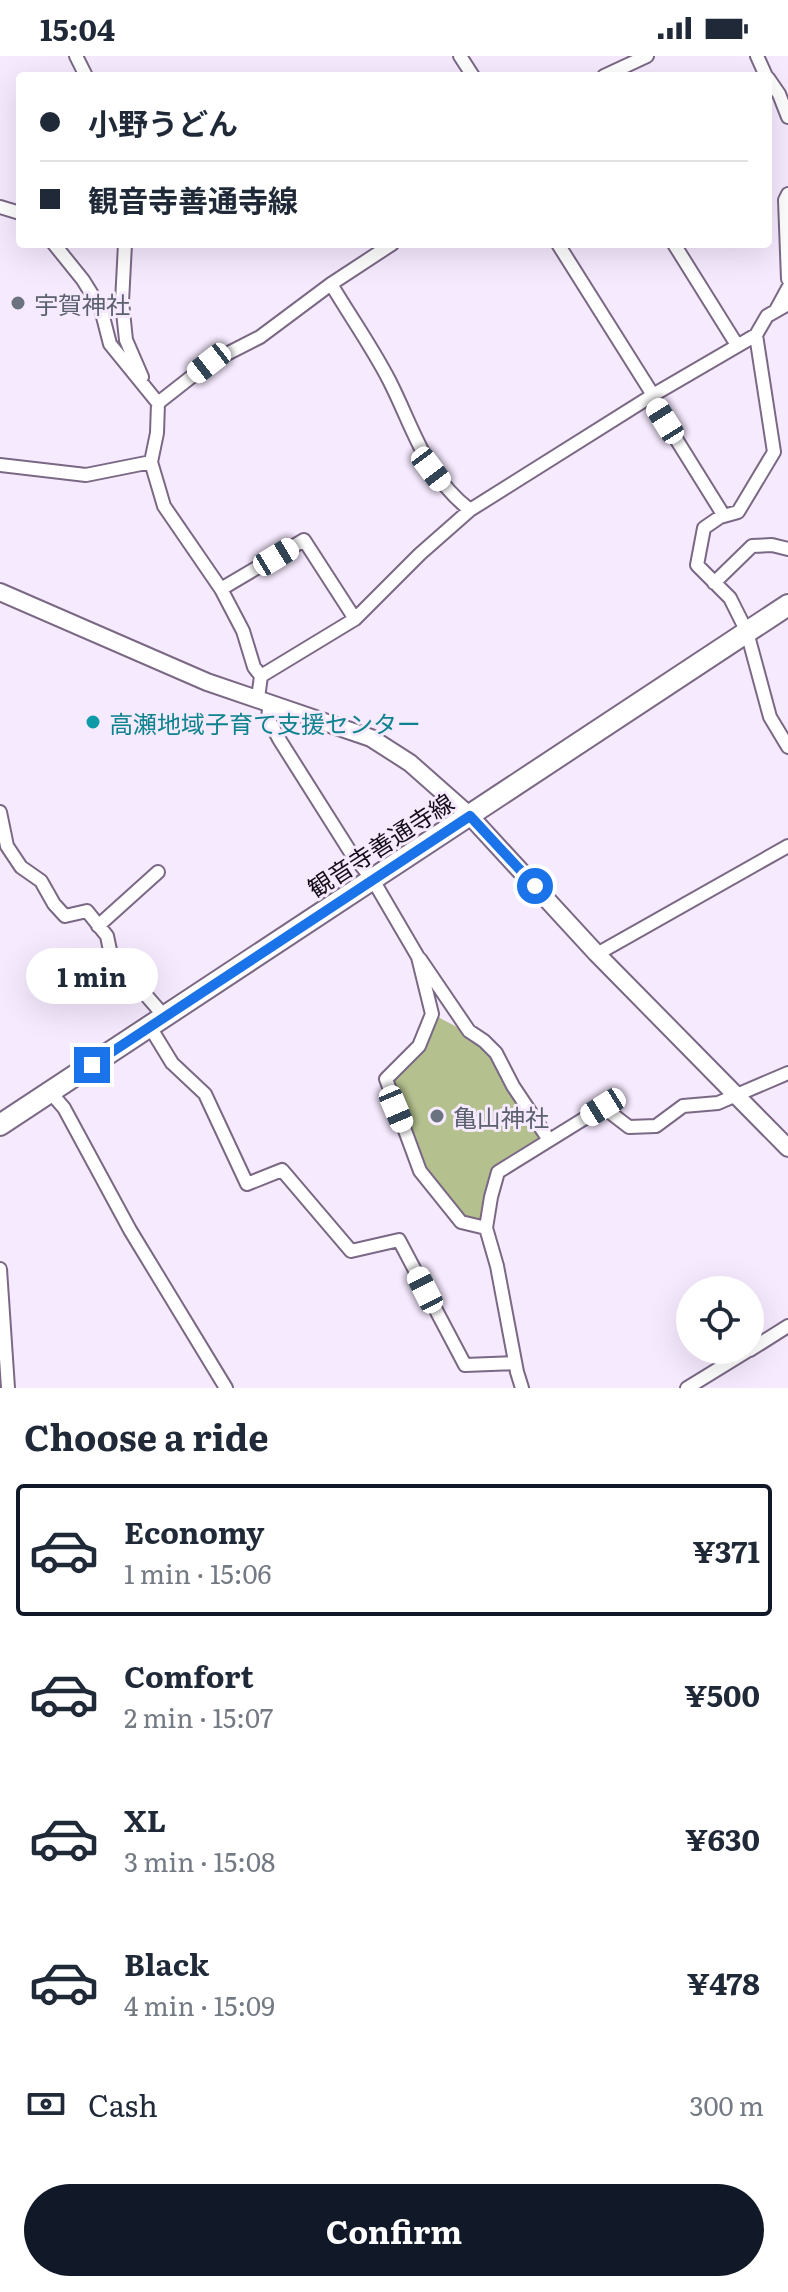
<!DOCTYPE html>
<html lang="en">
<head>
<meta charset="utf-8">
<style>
	:root { --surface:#fff; --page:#f6f6f7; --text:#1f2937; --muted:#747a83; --line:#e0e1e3; --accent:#111827 }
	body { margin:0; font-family:Literata,"Noto Sans JP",serif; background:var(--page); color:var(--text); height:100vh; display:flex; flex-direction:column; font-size:30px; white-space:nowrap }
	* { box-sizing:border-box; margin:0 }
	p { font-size:26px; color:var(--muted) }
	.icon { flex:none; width:44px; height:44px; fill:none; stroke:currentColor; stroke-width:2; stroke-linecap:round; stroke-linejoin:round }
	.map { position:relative; height:1332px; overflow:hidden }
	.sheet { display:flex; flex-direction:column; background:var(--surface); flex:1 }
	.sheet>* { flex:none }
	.top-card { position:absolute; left:16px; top:16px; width:756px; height:176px; border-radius:8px; box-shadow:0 8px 32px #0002; display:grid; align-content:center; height:176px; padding:0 24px; background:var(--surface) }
	.tools { position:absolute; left:676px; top:1220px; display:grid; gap:16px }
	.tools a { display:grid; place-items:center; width:88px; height:88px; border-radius:50%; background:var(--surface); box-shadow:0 8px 32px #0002; font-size:40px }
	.end { position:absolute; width:36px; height:36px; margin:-18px; border:10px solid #1a73e8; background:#fff; box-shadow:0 0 0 4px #fff }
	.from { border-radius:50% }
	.bubble { position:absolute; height:56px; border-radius:28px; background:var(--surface); box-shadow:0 8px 32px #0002; font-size:26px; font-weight:700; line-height:56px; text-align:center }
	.car { position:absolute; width:24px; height:48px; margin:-24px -12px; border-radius:10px; box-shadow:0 0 6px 2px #0007; background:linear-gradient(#fff 24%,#345 0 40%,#fff 0 76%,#345 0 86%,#fff 0) }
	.top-card b { display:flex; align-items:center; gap:28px; height:76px; font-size:30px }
	.top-card b+b { border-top:2px solid var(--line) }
	.top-card i { width:20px; height:20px; background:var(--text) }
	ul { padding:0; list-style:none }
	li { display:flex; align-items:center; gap:24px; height:132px; margin:0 16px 12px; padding:0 8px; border:4px solid transparent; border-radius:8px }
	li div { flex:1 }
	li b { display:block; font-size:30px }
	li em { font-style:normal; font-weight:700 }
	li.selected { border-color:var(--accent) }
	li>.icon { width:72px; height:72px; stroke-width:1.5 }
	h2 { padding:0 24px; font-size:36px; line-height:96px }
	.pay { display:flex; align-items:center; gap:20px; height:88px; padding:0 24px; font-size:30px }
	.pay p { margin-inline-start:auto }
	.action { display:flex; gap:16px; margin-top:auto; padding:16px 24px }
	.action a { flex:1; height:92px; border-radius:48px; background:var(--accent); color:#fff; font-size:32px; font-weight:700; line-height:92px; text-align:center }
	.status { display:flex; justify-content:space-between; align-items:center; height:56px; padding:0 40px; background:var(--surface); direction:ltr }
	.status svg { height:22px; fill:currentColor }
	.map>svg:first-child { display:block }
	.forest { fill:#b4c08e }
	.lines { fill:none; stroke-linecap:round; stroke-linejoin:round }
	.minor-casing { stroke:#7a6885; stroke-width:16 }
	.tertiary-casing { stroke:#7a6885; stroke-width:20 }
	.primary-casing { stroke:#7a6885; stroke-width:24 }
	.minor { stroke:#fff; stroke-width:12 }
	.tertiary { stroke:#fff; stroke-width:16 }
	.primary { stroke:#fff; stroke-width:20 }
	.route { stroke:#1a73e8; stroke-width:10 }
	.worship-dot { fill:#6b7280; stroke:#f6eafe; stroke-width:3 }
	.culture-dot { fill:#0f9aa8; stroke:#f6eafe; stroke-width:3 }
	.labels { text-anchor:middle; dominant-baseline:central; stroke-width:6; stroke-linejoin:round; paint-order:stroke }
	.worship-label { font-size:24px; fill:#5b616d; stroke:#f6eafe; text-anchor:start }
	.culture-label { font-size:24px; fill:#0d838f; stroke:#f6eafe; text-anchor:start }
	.street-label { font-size:24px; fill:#150e19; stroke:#f6eafe }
</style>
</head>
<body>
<div class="status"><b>15:04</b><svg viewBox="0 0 49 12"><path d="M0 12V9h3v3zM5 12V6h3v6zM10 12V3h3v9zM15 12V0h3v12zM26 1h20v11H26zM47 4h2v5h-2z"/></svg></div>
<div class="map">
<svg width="788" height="1332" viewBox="0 0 788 1332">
	<rect width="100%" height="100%" fill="#f6eafe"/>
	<path class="forest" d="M432,958L484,985L549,1084L498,1116L486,1172L461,1166L420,1115L386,1023L419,990Z"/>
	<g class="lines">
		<defs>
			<path id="minor" d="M76,0L86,20
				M460,0L473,20
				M757,0L766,20
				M604,20L647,0
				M768,22L779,38L788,61
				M788,138L785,144L788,223
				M0,151L20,157
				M54,188L83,224L101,253L110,288L158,347L157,377L151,406L164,450L221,533L243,575L254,611L261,620L258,642
				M125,188L122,246L126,284L142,321
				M558,188L653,339
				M674,188L737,289
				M331,228C350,260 372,291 389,324C414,373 424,418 470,454
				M776,254L788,232
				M756,279L774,396L738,456L720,461L704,472L697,509L730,542L747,576L770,661L788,691
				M650,341L724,460
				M158,347L209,307L260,281L331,228L392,188
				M0,409L86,419L151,406
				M714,527L752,490L772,489L788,493
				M221,533L304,484L355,563
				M261,620L355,563L420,498L470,454L653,339L756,279L767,260L788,248
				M270,646L268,662L279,683L351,797L373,824L418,901L432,958L419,990L386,1023L420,1115L461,1166L486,1172L497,1210L517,1316L522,1332
				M0,756L7,790L21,811L41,825L54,848L65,860L87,855L107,880L111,899L165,961
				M98,870L158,816
				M597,898L788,790
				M420,903L469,975L484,985L496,997L513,1030L549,1084
				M150,971L172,1007L205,1038L247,1128L282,1114L351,1195L399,1184L465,1309L515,1307
				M51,1037L64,1052L130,1174L226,1332
				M486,1172L491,1141L498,1116L603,1051L629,1071L656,1070L683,1050L718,1047L788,1017
				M0,1213L8,1332
				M750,1294L788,1270
				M687,1332L749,1294"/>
			<path id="tertiary" d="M0,536L207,626L371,682L410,707L470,760L597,898L788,1092"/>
			<path id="primary" d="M0,1069L788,549"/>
		</defs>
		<use href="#minor" class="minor-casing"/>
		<use href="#tertiary" class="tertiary-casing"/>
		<use href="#primary" class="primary-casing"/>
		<use href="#minor" class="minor"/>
		<use href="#tertiary" class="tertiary"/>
		<use href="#primary" class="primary"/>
	</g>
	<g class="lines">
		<path class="route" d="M92,1009L470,760L535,830"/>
	</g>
	<g class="worship-dot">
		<circle cx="18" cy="247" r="8"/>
		<circle cx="437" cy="1060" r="8"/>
	</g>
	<circle class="culture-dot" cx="93" cy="666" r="8"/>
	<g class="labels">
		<g class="worship-label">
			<text x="34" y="247">宇賀神社</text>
			<text x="453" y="1060">亀山神社</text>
		</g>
		<g class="culture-label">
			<text x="109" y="666">高瀬地域子育て支援センター</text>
		</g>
		<g class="street-label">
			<text transform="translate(380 788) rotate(-33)">観音寺善通寺線</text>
		</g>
	</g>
</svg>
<div class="tools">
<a><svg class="icon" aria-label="locate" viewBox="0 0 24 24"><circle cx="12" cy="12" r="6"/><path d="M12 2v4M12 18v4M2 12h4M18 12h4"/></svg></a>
</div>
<i class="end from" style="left:535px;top:830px"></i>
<i class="end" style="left:92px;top:1009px"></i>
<div class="bubble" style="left:26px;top:892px;width:132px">1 min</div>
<i class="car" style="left:209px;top:307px;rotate:232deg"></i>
<i class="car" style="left:665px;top:365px;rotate:328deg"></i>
<i class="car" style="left:431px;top:413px;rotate:143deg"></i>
<i class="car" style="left:276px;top:501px;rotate:59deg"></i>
<i class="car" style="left:603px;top:1051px;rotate:238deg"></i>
<i class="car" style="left:396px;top:1053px;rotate:157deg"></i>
<i class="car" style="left:425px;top:1234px;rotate:333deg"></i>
<div class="top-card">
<b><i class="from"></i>小野うどん</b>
<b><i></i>観音寺善通寺線</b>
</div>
</div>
<section class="sheet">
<h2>Choose a ride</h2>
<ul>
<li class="selected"><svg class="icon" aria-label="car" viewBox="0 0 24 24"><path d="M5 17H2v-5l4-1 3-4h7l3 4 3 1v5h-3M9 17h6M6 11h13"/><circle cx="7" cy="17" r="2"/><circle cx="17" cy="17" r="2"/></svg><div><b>Economy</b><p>1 min · 15:06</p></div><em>¥371</em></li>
<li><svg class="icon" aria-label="car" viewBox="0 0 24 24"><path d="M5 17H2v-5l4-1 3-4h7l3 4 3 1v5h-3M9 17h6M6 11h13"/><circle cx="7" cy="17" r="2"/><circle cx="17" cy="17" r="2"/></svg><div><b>Comfort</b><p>2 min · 15:07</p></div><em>¥500</em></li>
<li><svg class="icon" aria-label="car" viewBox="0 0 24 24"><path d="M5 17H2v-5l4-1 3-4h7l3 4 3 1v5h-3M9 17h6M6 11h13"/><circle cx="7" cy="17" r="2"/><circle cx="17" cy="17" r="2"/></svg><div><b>XL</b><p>3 min · 15:08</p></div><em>¥630</em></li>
<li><svg class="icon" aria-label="car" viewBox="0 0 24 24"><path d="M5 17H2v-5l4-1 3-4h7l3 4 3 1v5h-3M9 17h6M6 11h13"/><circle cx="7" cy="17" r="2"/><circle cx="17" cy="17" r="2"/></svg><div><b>Black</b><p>4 min · 15:09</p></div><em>¥478</em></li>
</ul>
<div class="pay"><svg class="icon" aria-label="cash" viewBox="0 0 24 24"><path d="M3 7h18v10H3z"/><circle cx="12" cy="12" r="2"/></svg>Cash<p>300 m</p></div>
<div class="action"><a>Confirm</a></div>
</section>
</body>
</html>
